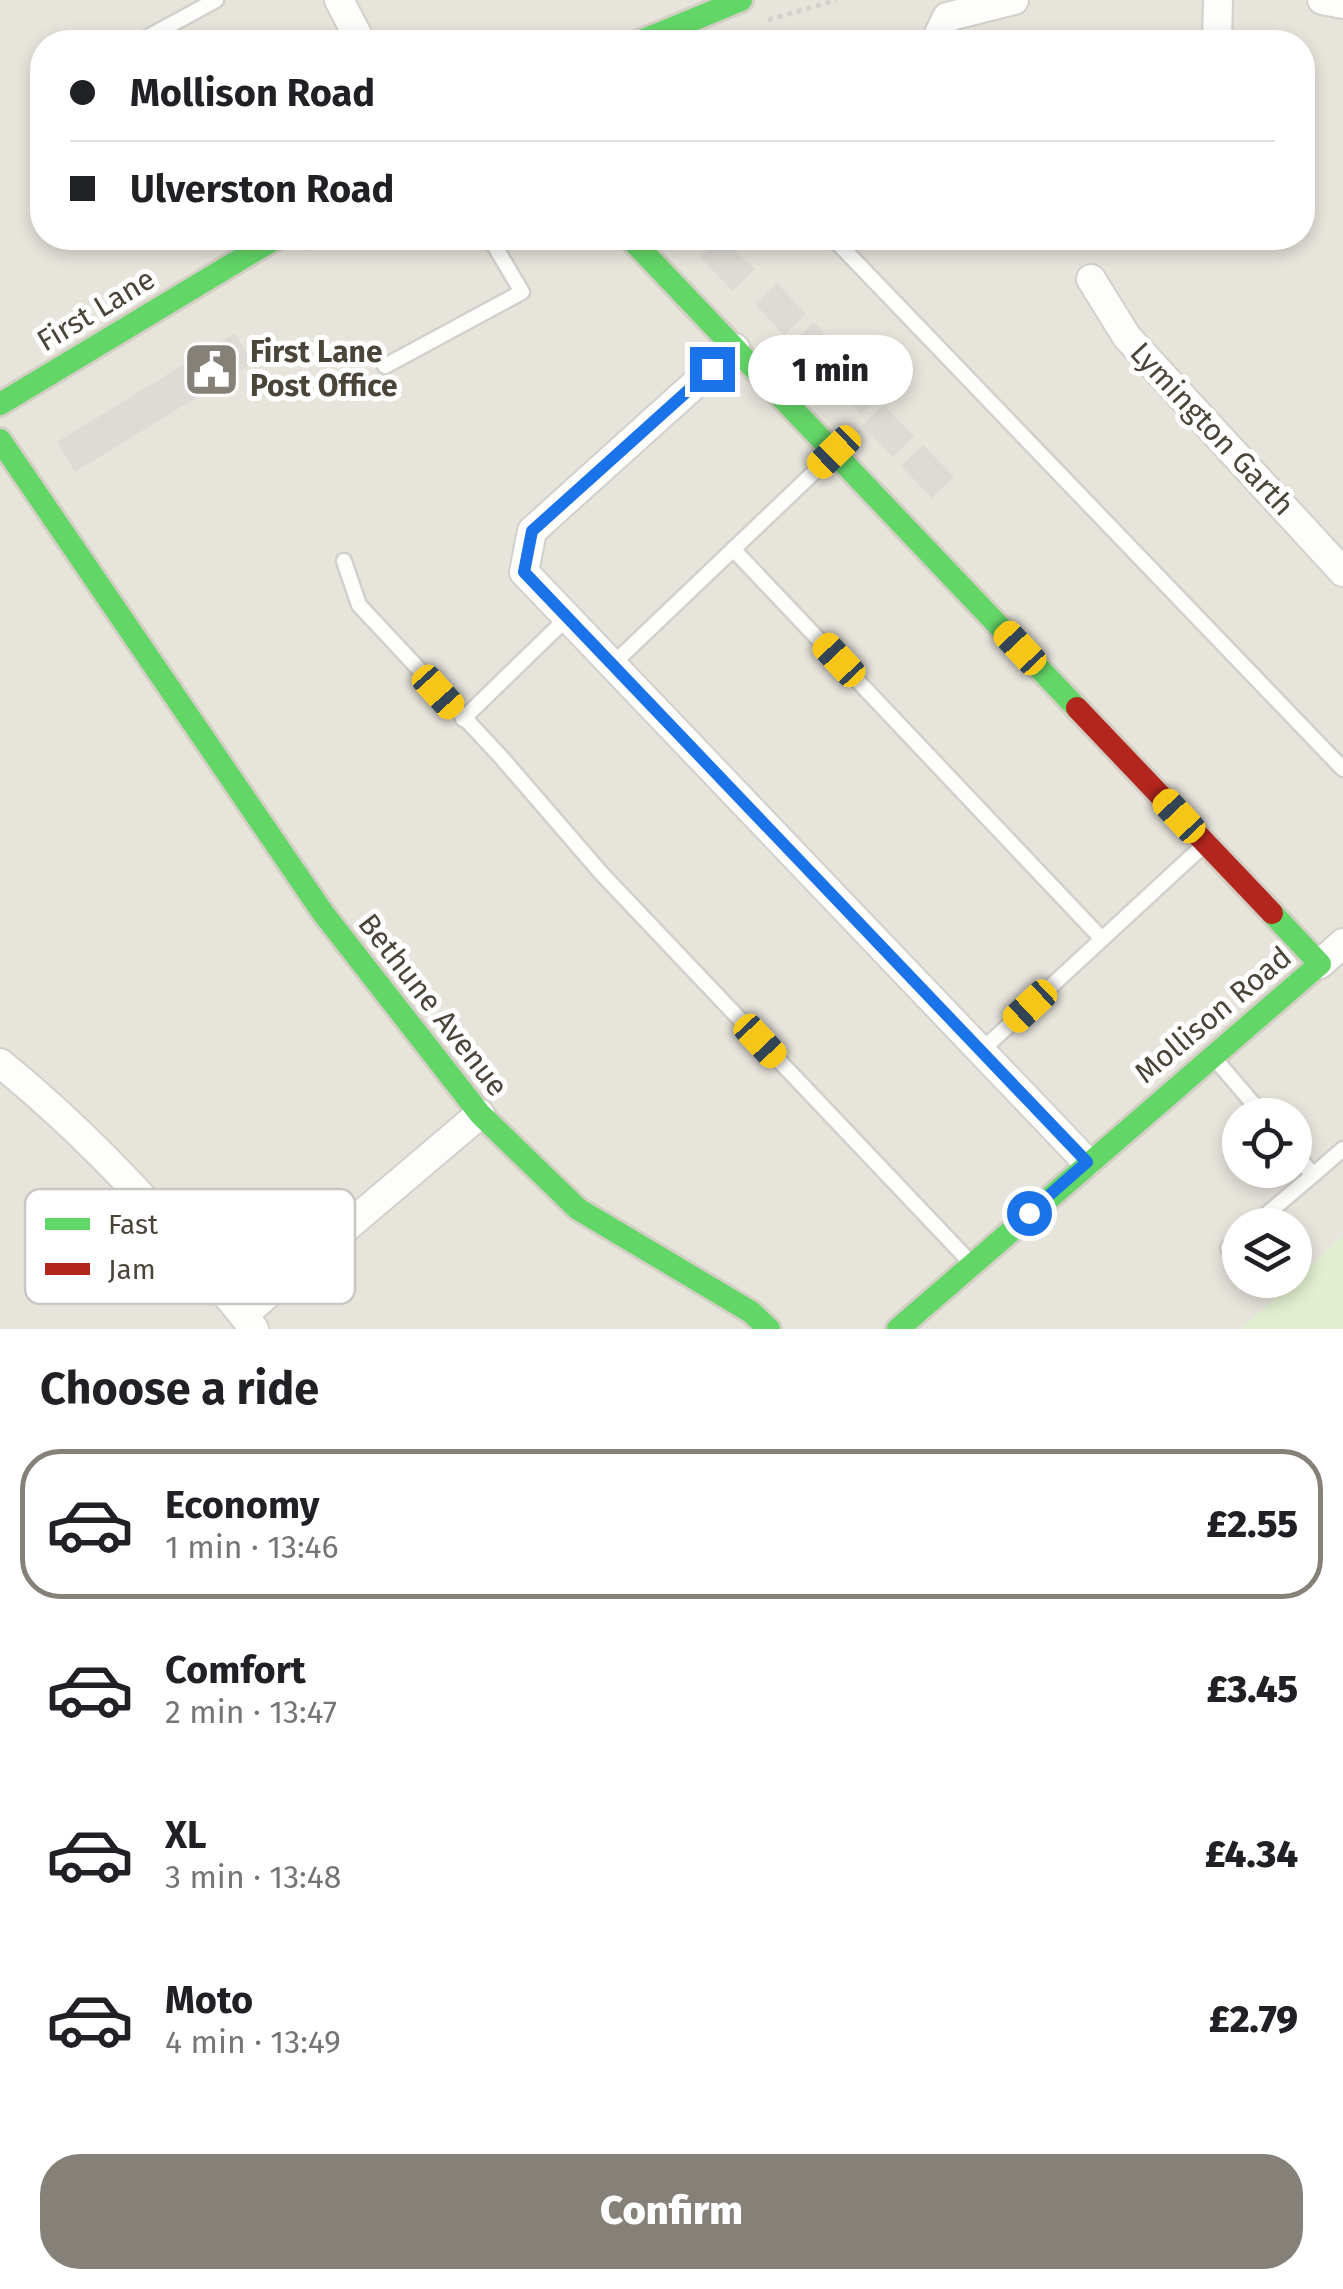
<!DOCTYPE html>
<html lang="en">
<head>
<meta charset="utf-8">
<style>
	:root { --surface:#fff; --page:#f6f6f6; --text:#202124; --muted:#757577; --line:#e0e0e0; --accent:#868178 }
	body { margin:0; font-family:"Fira Sans",sans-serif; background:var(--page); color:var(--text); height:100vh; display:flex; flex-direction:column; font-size:38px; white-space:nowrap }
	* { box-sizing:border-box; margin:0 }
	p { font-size:32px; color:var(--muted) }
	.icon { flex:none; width:55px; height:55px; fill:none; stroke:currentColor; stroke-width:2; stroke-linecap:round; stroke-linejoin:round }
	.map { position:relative; height:1329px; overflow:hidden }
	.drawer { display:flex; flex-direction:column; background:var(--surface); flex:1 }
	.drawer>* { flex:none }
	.hud { position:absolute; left:30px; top:30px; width:1285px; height:220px; border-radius:40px; box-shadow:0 5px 15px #0003; display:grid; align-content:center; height:220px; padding:0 40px; background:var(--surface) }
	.tools { position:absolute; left:1222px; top:1098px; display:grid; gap:20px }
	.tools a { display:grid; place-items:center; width:90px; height:90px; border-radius:50%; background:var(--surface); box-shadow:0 5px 15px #0003; font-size:50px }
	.end { position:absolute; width:45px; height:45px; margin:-22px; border:12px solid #1a73e8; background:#fff; box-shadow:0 0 0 5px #fff }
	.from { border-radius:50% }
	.bubble { position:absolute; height:70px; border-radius:35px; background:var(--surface); box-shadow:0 5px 15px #0003; font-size:32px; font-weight:800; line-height:70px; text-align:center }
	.car { position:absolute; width:30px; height:60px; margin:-30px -15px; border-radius:12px; box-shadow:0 0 8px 2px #0007; background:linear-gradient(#f5c518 24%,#345 0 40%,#f5c518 0 76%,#345 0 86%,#f5c518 0) }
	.hud b { display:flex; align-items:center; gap:35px; height:95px; font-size:38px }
	.hud b+b { border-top:2px solid var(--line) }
	.hud i { width:25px; height:25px; background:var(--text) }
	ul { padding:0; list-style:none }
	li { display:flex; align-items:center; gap:30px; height:150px; margin:0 20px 15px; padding:0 20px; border:5px solid transparent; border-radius:40px }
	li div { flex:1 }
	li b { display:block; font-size:38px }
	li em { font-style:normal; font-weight:800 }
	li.selected { border-color:var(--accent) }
	li>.icon { width:90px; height:90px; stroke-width:1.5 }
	h2 { padding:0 40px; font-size:45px; line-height:120px }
	.primary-button { display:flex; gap:20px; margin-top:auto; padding:20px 40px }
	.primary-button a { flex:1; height:115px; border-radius:40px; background:var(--accent); color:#fff; font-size:40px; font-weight:800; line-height:115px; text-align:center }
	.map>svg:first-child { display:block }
	.residential { fill:#e7e4dc; fill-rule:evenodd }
	.green { fill:#e1eecf }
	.building { fill:#dedbd6 }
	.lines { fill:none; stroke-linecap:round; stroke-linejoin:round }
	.lane-casing { stroke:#d2d0cb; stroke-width:19 }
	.street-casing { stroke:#d2d0cb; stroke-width:32 }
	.fast-casing { stroke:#d3cfc5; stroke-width:28 }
	.jam-casing { stroke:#d3cfc5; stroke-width:28 }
	.path { stroke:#d3d2cc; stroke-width:5; stroke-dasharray:5 5; stroke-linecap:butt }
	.lane { stroke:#fdfdfc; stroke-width:14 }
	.street { stroke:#fdfdfc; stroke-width:28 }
	.fast { stroke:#63d668; stroke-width:22 }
	.jam { stroke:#b3261e; stroke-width:22 }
	.route { stroke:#1a73e8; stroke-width:12 }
	.labels { text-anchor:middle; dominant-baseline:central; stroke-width:10; stroke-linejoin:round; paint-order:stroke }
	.street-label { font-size:30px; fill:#4b4439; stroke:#fff }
	.poi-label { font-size:30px; font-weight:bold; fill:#4b4439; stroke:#fff; text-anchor:start }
	.key { fill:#fff; stroke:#c9c7c4; stroke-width:2.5 }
	.key-label { font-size:28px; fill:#4b4439 }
</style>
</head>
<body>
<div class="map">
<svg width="1343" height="1329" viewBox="0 0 1343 1329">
	<rect width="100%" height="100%" fill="#f4f2ee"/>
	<path class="residential" d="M0,0H1343V1329H0ZM42,42H1302V238H42ZM1240,1115H1295V1170H1240ZM1240,1225H1295V1280H1240Z"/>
	<path class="green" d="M1343,1236V1329H1241Z"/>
	<path class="building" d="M720,238L755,269L733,291L700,257Z
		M777,283L806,314L784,335L755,304Z
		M814,322L846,355L823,376L792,344Z
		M235,333L253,363L75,472L57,442Z
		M852,362L882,393L861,414L830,383Z
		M884,405L914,436L893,457L862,426Z
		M923,445L954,477L932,498L901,466Z"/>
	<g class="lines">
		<defs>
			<path id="lane" d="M139,42L216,0
				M833,238L1343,769
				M385,366L522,292L490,238
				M733,549L1102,939
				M344,561L359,605L501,757L602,874L971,1263
				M614,663L830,457
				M463,719L568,617
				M982,1050L1205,844
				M1215,1059L1263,1115
				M1295,1153L1313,1175L1343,1149
				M1254,1225L1313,1175
				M1228,1248L1240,1237"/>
			<path id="street" d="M339,0L361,42
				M1322,0L1343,4
				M935,42L947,17L1014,0
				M1217,42L1218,0
				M1091,279L1127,337L1343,572
				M735,348L532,531L524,572L1087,1162
				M1320,964L1343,943
				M0,1063C95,1140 179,1233 254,1329
				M243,1315L480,1114"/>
			<path id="fast" d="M639,42L741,0
				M630,238L1077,708
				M0,404L276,238
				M0,440L323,913L480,1114L578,1209L751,1312L769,1329
				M898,1329L1320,964L1272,913"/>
			<path id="jam" d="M1077,708L1272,913"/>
		</defs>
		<use href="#lane" class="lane-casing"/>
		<use href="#street" class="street-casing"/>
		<use href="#fast" class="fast-casing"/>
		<use href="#jam" class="jam-casing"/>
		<path class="path" d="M768,20L837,0
			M308,249L327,238"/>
		<use href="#lane" class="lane"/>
		<use href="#street" class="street"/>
		<use href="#fast" class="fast"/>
		<use href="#jam" class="jam"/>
	</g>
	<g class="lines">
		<path class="route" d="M712,369L532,531L524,572L1087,1162L1029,1213"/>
	</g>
	<defs>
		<symbol id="civic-square" viewBox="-11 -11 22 22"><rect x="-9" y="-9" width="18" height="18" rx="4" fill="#868178" stroke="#fff"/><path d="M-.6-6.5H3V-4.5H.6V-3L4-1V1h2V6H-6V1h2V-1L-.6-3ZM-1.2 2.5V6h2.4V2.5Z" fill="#fff"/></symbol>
	</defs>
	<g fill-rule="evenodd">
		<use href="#civic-square" x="180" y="338" width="63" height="63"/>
	</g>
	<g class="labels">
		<g class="street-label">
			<text transform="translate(96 310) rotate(-31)">First Lane</text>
			<text transform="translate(1212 429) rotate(47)">Lymington Garth</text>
			<text transform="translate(433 1005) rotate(52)">Bethune Avenue</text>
			<text transform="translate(1213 1015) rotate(-40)">Mollison Road</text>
		</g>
		<g class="poi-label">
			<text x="250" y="352">First Lane<tspan x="250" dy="34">Post Office</tspan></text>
		</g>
	</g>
	<rect x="25" y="1189" width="330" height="115" rx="15" class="key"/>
	<rect x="45" y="1218" width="45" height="12" fill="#63d668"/>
	<rect x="45" y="1263" width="45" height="12" fill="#b3261e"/>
	<g class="key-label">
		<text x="108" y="1234">Fast</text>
		<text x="108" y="1279">Jam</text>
	</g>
</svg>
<div class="tools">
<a><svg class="icon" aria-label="locate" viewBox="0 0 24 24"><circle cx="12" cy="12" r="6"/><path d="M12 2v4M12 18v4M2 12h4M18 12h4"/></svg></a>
<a><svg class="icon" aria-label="layers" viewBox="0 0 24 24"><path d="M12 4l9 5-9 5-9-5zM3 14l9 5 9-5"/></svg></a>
</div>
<i class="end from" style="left:1029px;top:1213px"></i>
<i class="end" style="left:712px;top:369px"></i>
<div class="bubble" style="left:748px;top:335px;width:165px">1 min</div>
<i class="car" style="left:834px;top:452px;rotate:226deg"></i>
<i class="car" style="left:1020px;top:648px;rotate:317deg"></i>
<i class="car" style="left:839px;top:660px;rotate:317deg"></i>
<i class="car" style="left:438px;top:692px;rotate:138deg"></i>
<i class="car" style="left:1179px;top:816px;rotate:317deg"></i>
<i class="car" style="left:1030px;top:1006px;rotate:227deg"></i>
<i class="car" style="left:760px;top:1041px;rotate:137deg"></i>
<div class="hud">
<b><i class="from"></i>Mollison Road</b>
<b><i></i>Ulverston Road</b>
</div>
</div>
<section class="drawer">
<h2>Choose a ride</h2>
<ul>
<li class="selected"><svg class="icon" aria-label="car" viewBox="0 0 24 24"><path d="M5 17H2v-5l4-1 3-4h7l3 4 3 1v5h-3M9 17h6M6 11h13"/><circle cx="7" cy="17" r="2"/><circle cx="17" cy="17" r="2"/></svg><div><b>Economy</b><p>1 min · 13:46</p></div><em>£2.55</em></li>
<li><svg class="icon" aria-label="car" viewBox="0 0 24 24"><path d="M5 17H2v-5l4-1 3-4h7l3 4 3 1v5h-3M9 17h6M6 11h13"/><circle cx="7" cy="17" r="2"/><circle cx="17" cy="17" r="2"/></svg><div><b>Comfort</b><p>2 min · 13:47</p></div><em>£3.45</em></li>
<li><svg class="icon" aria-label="car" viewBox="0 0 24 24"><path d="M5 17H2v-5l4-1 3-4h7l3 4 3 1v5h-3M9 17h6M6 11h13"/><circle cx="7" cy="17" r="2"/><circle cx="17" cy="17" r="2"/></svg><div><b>XL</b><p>3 min · 13:48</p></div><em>£4.34</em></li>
<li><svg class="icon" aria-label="car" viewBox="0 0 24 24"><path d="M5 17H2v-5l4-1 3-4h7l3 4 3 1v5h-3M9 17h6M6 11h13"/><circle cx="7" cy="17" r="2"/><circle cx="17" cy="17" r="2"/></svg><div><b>Moto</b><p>4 min · 13:49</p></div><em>£2.79</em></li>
</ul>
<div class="primary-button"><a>Confirm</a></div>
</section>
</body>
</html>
